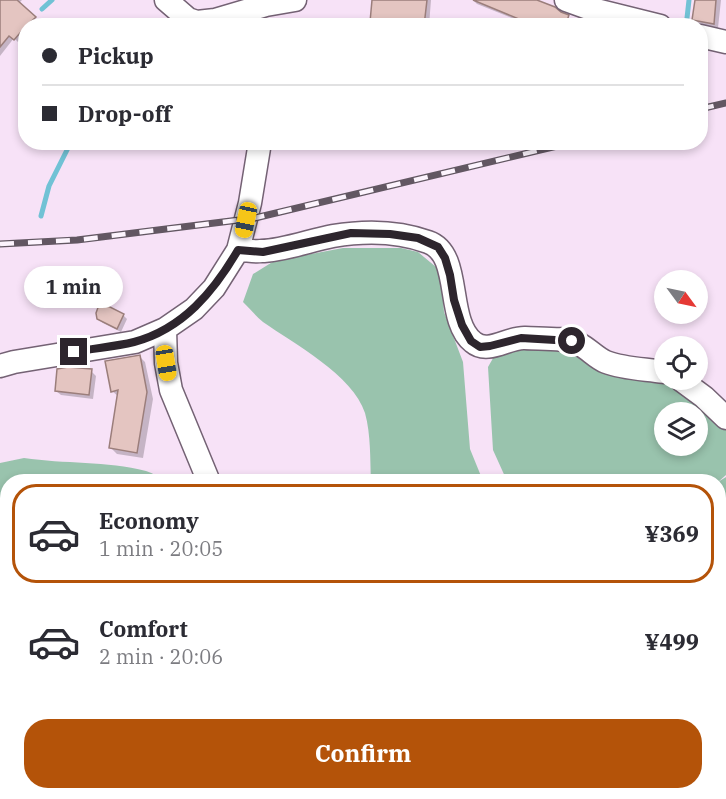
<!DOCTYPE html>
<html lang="en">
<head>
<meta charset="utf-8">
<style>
	:root { --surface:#fff; --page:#f2f2f3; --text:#2b2b33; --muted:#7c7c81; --line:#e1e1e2; --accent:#b45309 }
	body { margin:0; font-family:"IBM Plex Serif",serif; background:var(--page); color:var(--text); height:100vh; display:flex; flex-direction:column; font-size:22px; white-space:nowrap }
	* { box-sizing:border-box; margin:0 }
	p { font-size:20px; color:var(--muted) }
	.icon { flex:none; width:33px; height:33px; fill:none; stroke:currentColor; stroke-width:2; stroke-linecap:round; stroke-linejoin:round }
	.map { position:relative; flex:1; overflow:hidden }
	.sheet { position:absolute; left:0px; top:474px; width:726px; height:326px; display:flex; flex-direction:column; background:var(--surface); border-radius:24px 24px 0 0; box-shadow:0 3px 9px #0003 }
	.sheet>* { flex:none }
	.hud { position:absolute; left:18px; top:18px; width:690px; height:132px; border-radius:24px; box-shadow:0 3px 9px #0003; display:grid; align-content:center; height:132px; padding:0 24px; background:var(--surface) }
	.needle { width:39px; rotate:123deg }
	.controls { position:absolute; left:654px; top:270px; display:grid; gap:12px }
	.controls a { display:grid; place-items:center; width:54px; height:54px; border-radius:50%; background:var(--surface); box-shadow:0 3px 9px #0003; font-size:30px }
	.end { position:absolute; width:27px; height:27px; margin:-14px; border:8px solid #2d252d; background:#fff; box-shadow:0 0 0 3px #fff }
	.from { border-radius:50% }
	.bubble { position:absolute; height:42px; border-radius:21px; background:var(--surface); box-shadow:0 3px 9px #0003; font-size:20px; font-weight:700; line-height:42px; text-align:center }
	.car { position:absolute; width:18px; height:36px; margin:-18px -9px; border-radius:8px; box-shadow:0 0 4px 2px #0007; background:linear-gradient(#f5c518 24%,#345 0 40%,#f5c518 0 76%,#345 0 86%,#f5c518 0) }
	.hud b { display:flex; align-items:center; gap:21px; height:57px; font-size:22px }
	.hud b+b { border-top:2px solid var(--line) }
	.hud i { width:15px; height:15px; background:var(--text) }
	ul { padding:10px 0 0; list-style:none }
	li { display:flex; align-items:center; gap:18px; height:99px; margin:0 12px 9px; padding:0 12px; border:3px solid transparent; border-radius:24px }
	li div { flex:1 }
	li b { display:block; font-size:22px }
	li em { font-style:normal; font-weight:700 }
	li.selected { border-color:var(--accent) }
	li>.icon { width:54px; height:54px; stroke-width:1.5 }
	.primary-button { display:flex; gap:12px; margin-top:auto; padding:12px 24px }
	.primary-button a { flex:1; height:69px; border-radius:24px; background:var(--accent); color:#fff; font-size:24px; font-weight:700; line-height:69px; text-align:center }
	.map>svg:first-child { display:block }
	.green { fill:#99c3ad; fill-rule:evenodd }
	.shadow { fill:#0003 }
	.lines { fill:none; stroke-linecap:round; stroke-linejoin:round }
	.stream { stroke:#71c2d5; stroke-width:5 }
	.building { fill:#e4c5c1; stroke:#9b7e7b; stroke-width:1.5 }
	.minor-casing { stroke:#746274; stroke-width:25 }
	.minor { stroke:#fff; stroke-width:22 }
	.rail-casing { stroke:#625762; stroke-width:7 }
	.rail { stroke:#fcf4fd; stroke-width:4.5; stroke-dasharray:14; stroke-linecap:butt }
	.route { stroke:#2d252d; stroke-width:8 }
</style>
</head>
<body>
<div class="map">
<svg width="726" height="799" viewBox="0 0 726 799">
	<rect width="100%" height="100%" fill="#f7e2f7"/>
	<path class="green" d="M343,248H401L418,252L436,267L442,284L444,312L463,362L470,449L483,481H371C370,459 371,435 365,413C353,375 293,343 263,322C256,316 250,309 243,302L253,274L274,261Z
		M528,345L575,349L664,379L685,390L726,425V475L718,482L507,481L493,450L488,367L496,353ZM664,412H698V446H664Z
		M24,458C64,464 107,461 146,471C153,473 160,478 167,481L8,482L7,728L0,721V463Z
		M726,477V799H548L544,792H718V482Z
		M72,792H469L461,799H87Z"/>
	<path class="shadow" d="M0,0H22L19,3L38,22L35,26H26V36L19,43L14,38L0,56Z
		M375,0H431L429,26H376L372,22Z
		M473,0H532L568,17L573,21L571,26H527V24L477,4Z
		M697,0H721L718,28L698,25L693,20Z
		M123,315L127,319L121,332L103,323L98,319Z
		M139,356L145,362L153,399L143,458L117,454L111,448L119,397L112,391Z
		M91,371L96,376L93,399L61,395L56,391Z"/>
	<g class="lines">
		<path class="stream" d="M42,9L52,0
			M687,18L689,0
			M41,216L49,186L71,142"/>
	</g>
	<path class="building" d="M0,0H17L36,17L26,26L14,40L9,36L0,47Z
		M372,0H427L424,26L370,22Z
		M473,0H537L555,7L561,12L569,15L565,26H525L526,22Z
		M695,0H716L714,24L692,20Z
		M100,302L124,314L117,329L97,319L96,313Z
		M140,355L147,392L137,453L109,448L118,390L111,392L105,361Z
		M68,367L92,369L89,395L55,391L57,369Z"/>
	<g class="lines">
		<defs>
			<path id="minor" d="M166,0L188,19L197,22L215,20L266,5L295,0
				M566,0L588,8L660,26
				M700,36L726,42
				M238,250C246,250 254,252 261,251C282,251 311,240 333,236C363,231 398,231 428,242C463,254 445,320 473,342C488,355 508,337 525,338C542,339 564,337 579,344C589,349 596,358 606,362C624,369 646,369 664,372
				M165,329L166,363L171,390L209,482
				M0,366L14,362L135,342L165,329L194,309L214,288L238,250L250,203L260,142
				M681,380L704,397L726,418"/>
		</defs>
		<use href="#minor" class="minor-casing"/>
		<use href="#minor" class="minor"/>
		<defs>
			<path id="rail" d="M700,109L726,103
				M0,244L77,240L255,218L574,142"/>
		</defs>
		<use href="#rail" class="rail-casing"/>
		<use href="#rail" class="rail"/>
	</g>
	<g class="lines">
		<path class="route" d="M74,352C94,348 114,347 134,342C183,329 214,291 238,250L263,252L351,233L390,234L418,238L438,247L445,258L450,275L454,300L462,325L471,341L480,347L490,346L521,338L572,341"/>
	</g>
</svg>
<div class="controls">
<a><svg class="needle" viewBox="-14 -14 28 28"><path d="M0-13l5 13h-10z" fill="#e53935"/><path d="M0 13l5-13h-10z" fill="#7c7c81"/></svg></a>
<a><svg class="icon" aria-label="locate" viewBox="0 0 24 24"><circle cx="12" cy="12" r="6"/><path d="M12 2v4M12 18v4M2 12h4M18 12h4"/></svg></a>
<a><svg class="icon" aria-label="layers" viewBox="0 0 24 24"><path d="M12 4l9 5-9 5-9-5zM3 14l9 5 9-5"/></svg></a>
</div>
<i class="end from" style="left:572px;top:341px"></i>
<i class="end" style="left:74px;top:352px"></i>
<div class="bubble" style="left:24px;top:266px;width:99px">1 min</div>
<i class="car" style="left:246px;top:220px;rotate:192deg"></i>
<i class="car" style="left:166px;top:363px;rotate:171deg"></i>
<div class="hud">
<b><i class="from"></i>Pickup</b>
<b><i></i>Drop-off</b>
</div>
<section class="sheet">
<ul>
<li class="selected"><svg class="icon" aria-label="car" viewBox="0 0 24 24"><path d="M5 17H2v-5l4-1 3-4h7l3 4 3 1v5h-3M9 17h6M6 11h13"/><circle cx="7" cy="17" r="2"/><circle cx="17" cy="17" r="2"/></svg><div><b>Economy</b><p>1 min · 20:05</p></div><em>¥369</em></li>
<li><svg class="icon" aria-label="car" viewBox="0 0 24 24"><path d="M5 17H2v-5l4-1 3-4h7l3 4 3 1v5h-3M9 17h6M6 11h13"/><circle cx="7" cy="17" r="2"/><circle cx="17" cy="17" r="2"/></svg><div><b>Comfort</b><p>2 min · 20:06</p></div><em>¥499</em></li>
</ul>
<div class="primary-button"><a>Confirm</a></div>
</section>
</div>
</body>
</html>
